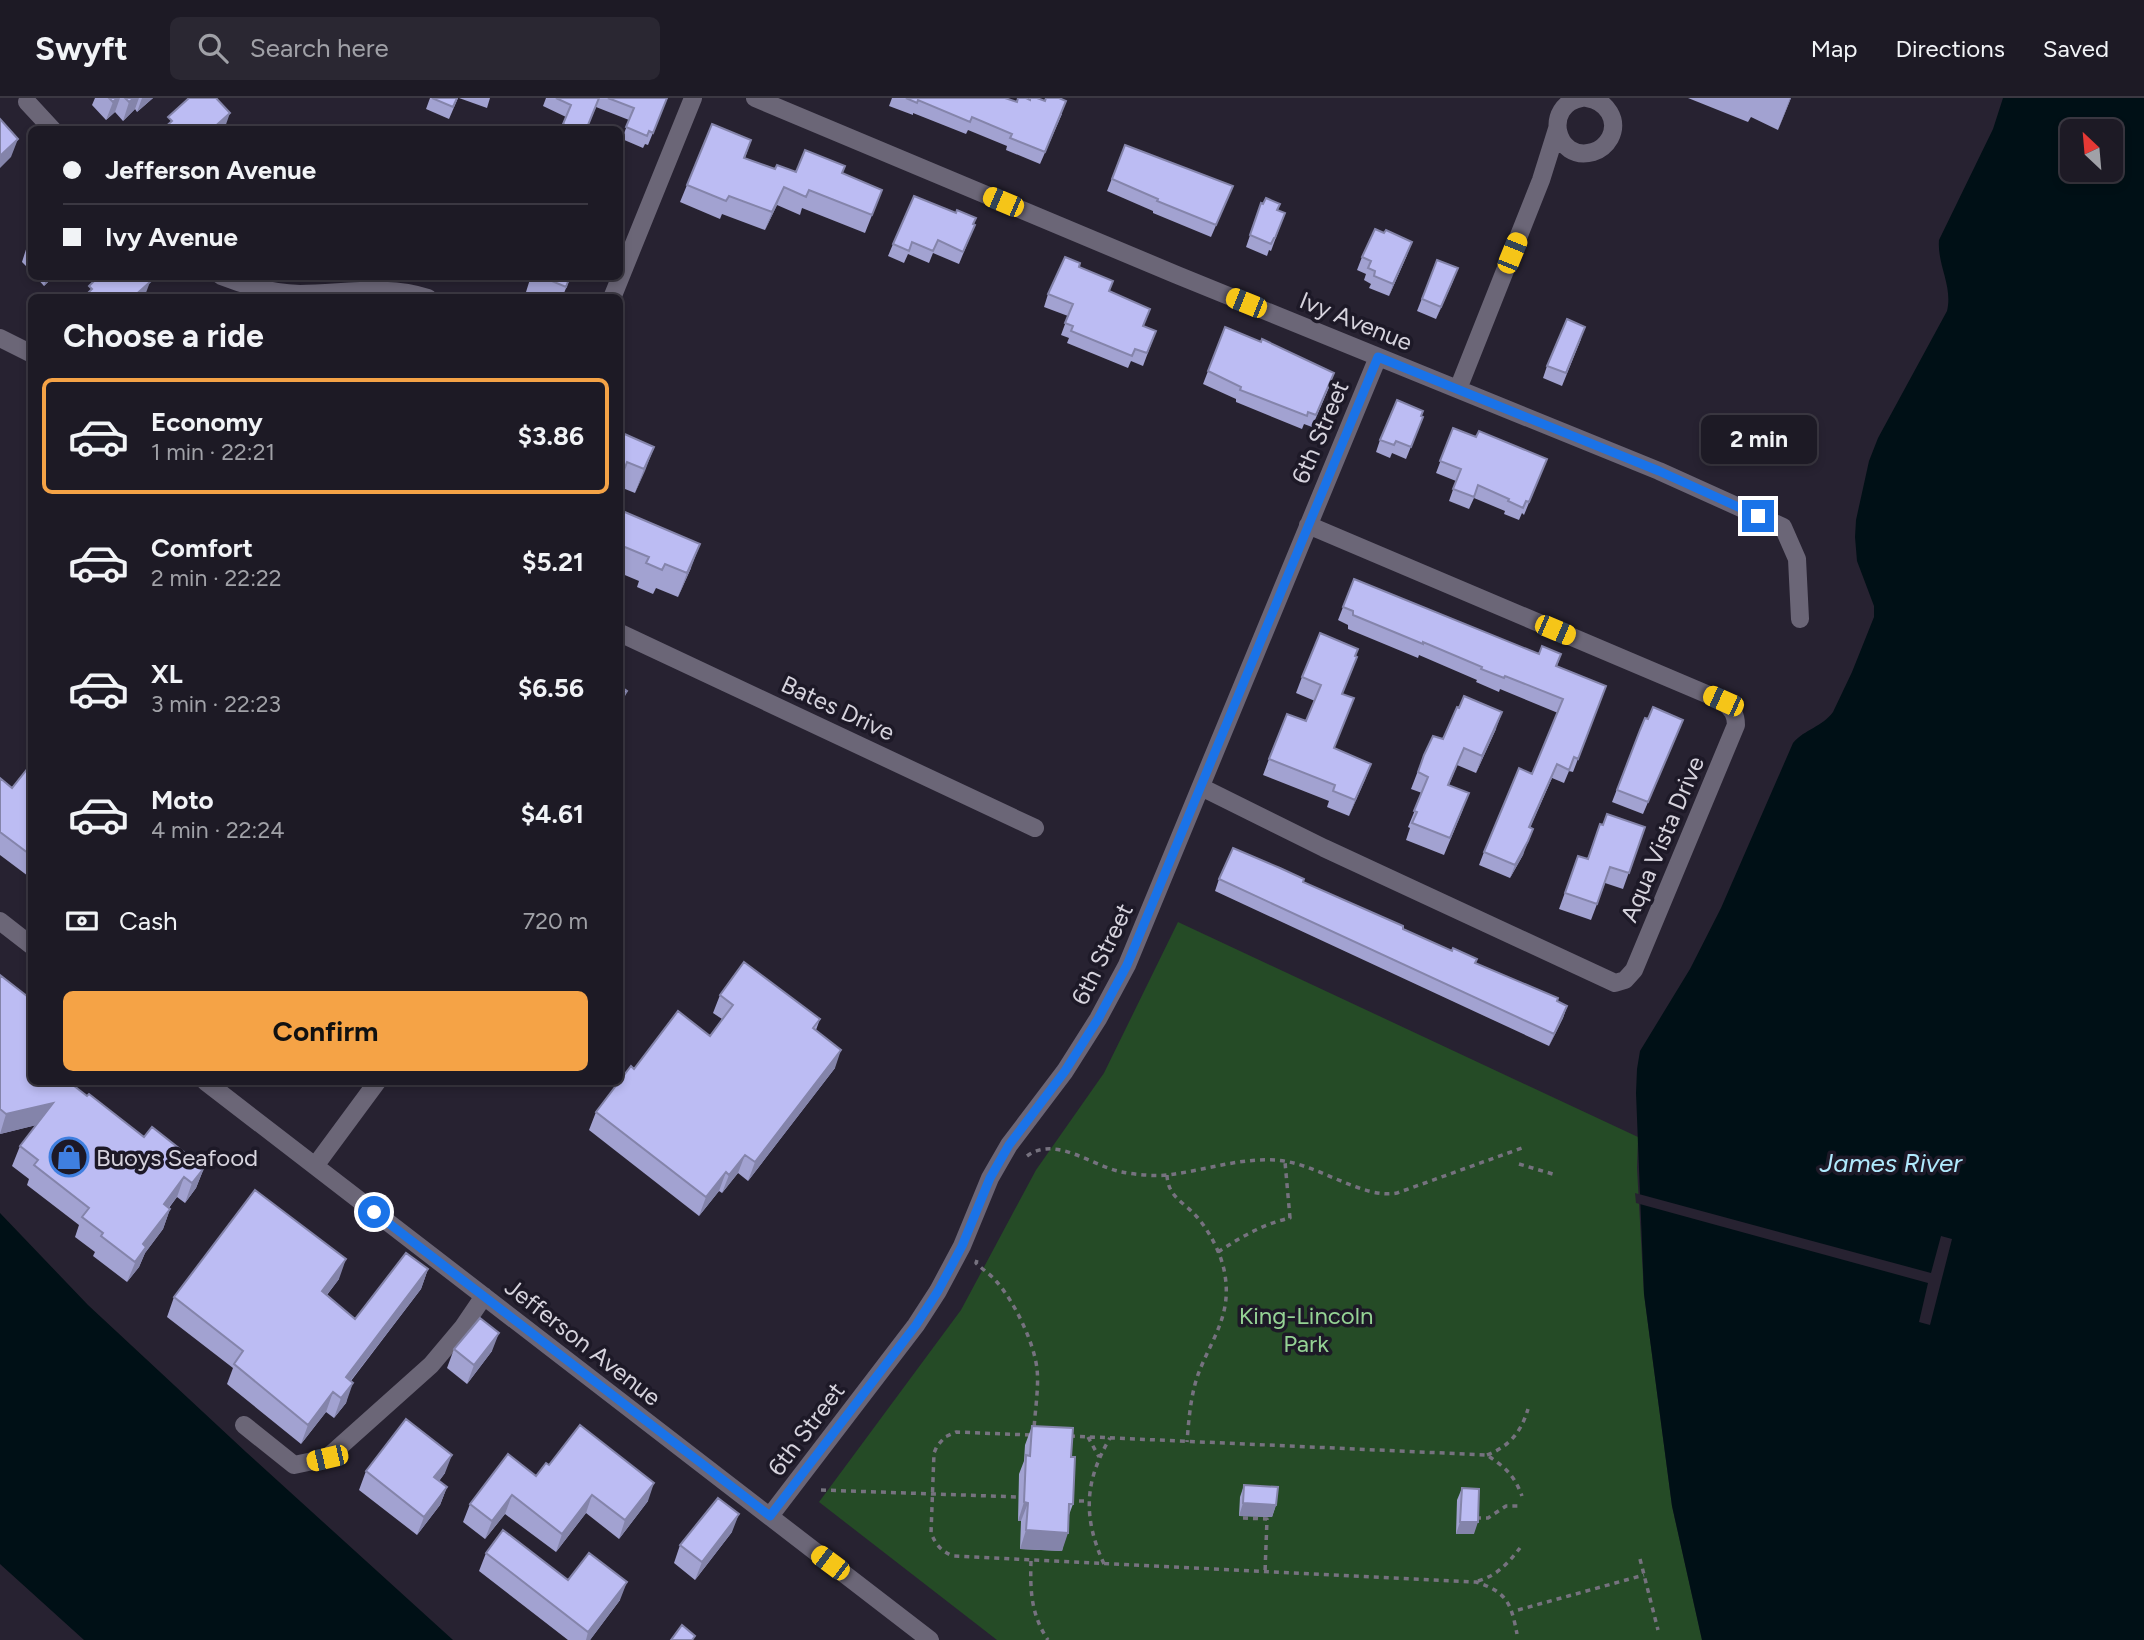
<!DOCTYPE html>
<html lang="en">
<head>
<meta charset="utf-8">
<style>
	:root { --surface:#1d1a25; --page:#2a2732; --text:#f1f3f6; --muted:#a0a1a7; --line:#3b3842; --accent:#f5a346 }
	body { margin:0; font-family:Figtree,sans-serif; background:var(--page); color:var(--text); height:100vh; display:flex; flex-direction:column; font-size:26px; white-space:nowrap }
	* { box-sizing:border-box; margin:0 }
	p { font-size:23px; color:var(--muted) }
	.icon { flex:none; width:38px; height:38px; fill:none; stroke:currentColor; stroke-width:2; stroke-linecap:round; stroke-linejoin:round }
	.map { position:relative; flex:1; overflow:hidden }
	.panel { position:absolute; left:28px; top:196px; width:595px; height:791px; display:flex; flex-direction:column; background:var(--surface); border-radius:10px; box-shadow:0 4px 10px #0003,0 0 0 2px var(--line) }
	.panel>* { flex:none }
	.banner { position:absolute; left:28px; top:28px; width:595px; height:154px; border-radius:10px; box-shadow:0 4px 10px #0003,0 0 0 2px var(--line); display:grid; align-content:center; height:154px; padding:0 35px; background:var(--surface) }
	.needle { width:46px; rotate:334deg }
	.tools { position:absolute; left:2060px; top:21px; display:grid; gap:14px }
	.tools a { display:grid; place-items:center; width:63px; height:63px; border-radius:10px; background:var(--surface); box-shadow:0 4px 10px #0003,0 0 0 2px var(--line); font-size:35px }
	.end { position:absolute; width:32px; height:32px; margin:-16px; border:9px solid #1a73e8; background:#fff; box-shadow:0 0 0 4px #fff }
	.from { border-radius:50% }
	.bubble { position:absolute; height:49px; border-radius:10px; background:var(--surface); box-shadow:0 4px 10px #0003,0 0 0 2px var(--line); font-size:23px; font-weight:700; line-height:49px; text-align:center }
	.car { position:absolute; width:21px; height:42px; margin:-21px -10px; border-radius:9px; box-shadow:0 0 5px 2px #0007; background:linear-gradient(#f5c518 24%,#345 0 40%,#f5c518 0 76%,#345 0 86%,#f5c518 0) }
	.banner b { display:flex; align-items:center; gap:24px; height:66px; font-size:26px }
	.banner b+b { border-top:2px solid var(--line) }
	.banner i { width:18px; height:18px; background:var(--text) }
	ul { padding:0; list-style:none }
	li { display:flex; align-items:center; gap:21px; height:116px; margin:0 14px 10px; padding:0 21px; border:4px solid transparent; border-radius:10px }
	li div { flex:1 }
	li b { display:block; font-size:26px }
	li em { font-style:normal; font-weight:700 }
	li.current { border-color:var(--accent) }
	li>.icon { width:63px; height:63px; stroke-width:1.5 }
	h2 { padding:0 35px; font-size:32px; line-height:84px }
	.pay { display:flex; align-items:center; gap:18px; height:77px; padding:0 35px; font-size:26px }
	.pay p { margin-inline-start:auto }
	.primary-button { display:flex; gap:14px; margin-top:auto; padding:14px 35px }
	.primary-button a { flex:1; height:80px; border-radius:10px; background:var(--accent); color:#111; font-size:28px; font-weight:700; line-height:80px; text-align:center }
	header { display:flex; align-items:center; gap:42px; box-sizing:border-box; height:98px; padding:0 35px; background:var(--surface); border-bottom:2px solid var(--line) }
	header strong { font-size:33px }
	nav { display:flex; gap:38px; margin-inline-start:auto; font-size:24px }
	.search { width:490px; height:63px; background:var(--page); display:flex; align-items:center; gap:18px; box-sizing:border-box; padding:0 24px; border-radius:10px; color:var(--muted); font-size:26px }
	.map>svg:first-child { display:block }
	.park { fill:#254b26 }
	.water { fill:#001016; fill-rule:evenodd }
	.pier { fill:#272231 }
	.lines { fill:none; stroke-linecap:round; stroke-linejoin:round }
	.path { stroke:#76727f; stroke-width:3.5; stroke-dasharray:5 5; stroke-linecap:butt }
	.minor { stroke:#6b6677; stroke-width:18 }
	.wall { fill:#a2a2d1 }
	.shaded-wall { fill:#8484aa }
	.building { fill:#bcbcf3; stroke:#8484aa; stroke-width:2 }
	.route { stroke:#1a73e8; stroke-width:9 }
	.labels { text-anchor:middle; dominant-baseline:central; stroke-width:7; stroke-linejoin:round; paint-order:stroke }
	.street-label { font-size:24px; fill:#d6d3dd; stroke:#1d1927 }
	.poi-label { font-size:24px; fill:#d6d3dd; stroke:#1d1927; text-anchor:start }
	.park-label { font-size:24px; fill:#95d395; stroke:#1d1927 }
	.water-label { font-size:26px; font-style:italic; fill:#b0eafd; stroke:#1d1927 }
</style>
</head>
<body>
<header>
<strong>Swyft</strong>
<div class="search"><svg class="icon" aria-label="search" viewBox="0 0 24 24"><circle cx="10" cy="10" r="6"/><path d="M15 15l6 6"/></svg>Search here</div>
<nav><a>Map</a><a>Directions</a><a>Saved</a></nav>
</header>
<div class="map">
<svg width="2144" height="1542" viewBox="0 0 2144 1542">
	<rect width="100%" height="100%" fill="#272231"/>
	<path class="park" d="M1178,824L1638,1039L1637,1070L1644,1196L1672,1408L1702,1542H997L819,1404L961,1212L1036,1072L1104,975Z"/>
	<path class="water" d="M2003,0H2144V1542H1702L1672,1408L1644,1196L1636,995L1637,971L1640,953L1690,871L1721,810L1793,645C1805,631 1822,629 1833,614L1852,574L1874,519V508L1857,463L1855,439L1856,422L1869,363L1878,340L1947,213C1953,188 1937,167 1939,142L1993,31ZM2072,33H2110V72H2072Z
		M0,1115L88,1207L246,1354L453,1542H84L0,1466Z"/>
	<path class="pier" d="M1635,1095L1931,1175L1941,1138L1952,1141L1930,1227L1919,1224L1928,1185L1636,1105Z"/>
	<g class="lines">
		<path class="path" d="M1027,1058C1056,1037 1091,1068 1122,1074C1138,1077 1159,1079 1175,1076C1208,1071 1242,1060 1275,1062C1316,1064 1362,1102 1397,1095L1522,1050
			M1519,1066L1556,1077
			M1167,1077C1168,1099 1183,1103 1197,1119C1210,1134 1222,1157 1225,1177C1231,1215 1215,1236 1201,1269C1191,1292 1189,1319 1187,1344
			M1218,1154C1241,1139 1263,1126 1290,1120L1285,1064
			M977,1162L976,1165C982,1171 990,1176 996,1183C1014,1203 1034,1244 1037,1271C1039,1289 1035,1313 1034,1331
			M1030,1337L956,1334L945,1339L937,1348L934,1355L931,1435C936,1447 941,1453 953,1458L1476,1484C1507,1494 1511,1505 1517,1536
			M1070,1338L1487,1357C1506,1370 1514,1377 1522,1398
			M1088,1339L1099,1359
			M1487,1357C1510,1348 1521,1334 1528,1311
			M821,1392L1019,1399
			M1069,1403H1088
			M1243,1420L1267,1421L1265,1474
			M1476,1420H1488L1506,1408H1522
			M1640,1461L1658,1532
			M1031,1463C1030,1492 1031,1517 1048,1542
			M1104,1466C1083,1420 1084,1384 1110,1340
			M1478,1483C1498,1477 1508,1465 1520,1450
			M1518,1512L1644,1477"/>
		<path class="minor" d="M755,0L1177,177L1659,373L1783,429L1797,461L1800,521
			M1582,0C1542,7 1555,65 1593,54C1600,52 1606,47 1610,40C1619,22 1607,3 1587,0
			M27,4L53,32
			M221,178C246,188 273,195 300,196C342,196 387,186 428,200
			M612,200L693,0
			M0,240L32,256
			M1458,291L1541,82L1557,31
			M620,535L1035,730
			M1201,689L1324,750L1615,885L1625,882L1634,872L1736,627C1736,615 1731,611 1723,603L1308,427
			M0,823L32,848
			M206,984L930,1542
			M315,1068L377,984
			M244,1327L294,1367L327,1360L431,1267L463,1229L484,1198
			M770,1418L916,1227L938,1193L962,1148L990,1080L1009,1047L1065,973L1098,921L1127,867L1378,259"/>
	</g>
	<path class="wall" d="M95,0H153L137,14L135,11L123,23L115,14L106,22L92,7Z
		M430,0H458L449,21L426,11Z
		M459,0H490L487,10Z
		M546,0H667L648,47L645,46L643,50L622,41L629,22L596,9L586,32H561L566,19L543,8Z
		M892,0H1005L1017,4L1062,16L1040,66L1006,52L1007,48L968,32L966,36L913,15V17L889,8Z
		M1688,0H1791L1778,32L1751,19L1748,24Z
		M751,42L745,60L775,71L796,74L842,75L882,92L865,135L802,110L800,117L777,107L765,132L722,116L720,121L680,104L687,87Z
		M1125,47L1233,88L1211,139L1153,115V113L1107,93Z
		M1261,105L1285,115L1271,153L1269,152L1267,158L1246,149Z
		M973,126L970,139L959,166L933,155L929,165L908,156L904,165L888,158L893,146Z
		M32,142V174L22,164L28,145Z
		M1407,157L1389,198L1369,190L1371,186L1364,182L1366,176L1357,172L1362,159Z
		M1437,162L1453,183L1436,221L1417,213Z
		M1079,169L1110,193L1143,229L1156,233L1143,268L1131,263L1128,270L1067,245L1069,240L1061,237L1068,218L1044,209L1048,196Z
		M35,178H54L44,188Z
		M531,178H571L562,200H540L526,194Z
		M1225,229L1330,287L1312,329L1304,326L1302,331L1236,304V301L1203,286Z
		M1581,241L1562,288L1543,280L1547,268Z
		M1421,318L1423,319L1406,361L1392,355L1390,360L1376,354L1380,342Z
		M1453,330L1542,373L1524,417L1522,415L1519,422L1504,416L1505,413L1474,400L1469,411L1449,403L1456,383L1436,375Z
		M620,334L654,349L635,395L620,389Z
		M620,412L691,470L678,499L656,490L653,496L637,489L639,483L620,475Z
		M1354,481L1539,556H1561L1557,568L1606,588L1573,674L1569,673L1564,685L1552,680L1530,729L1523,757L1510,780L1479,767L1484,754L1532,676L1558,615L1500,591L1499,594L1476,584L1477,582L1419,557L1418,560L1348,531V527L1338,522Z
		M1302,579L1343,596L1348,616L1334,650L1371,666L1349,718L1327,709L1329,703L1263,677L1269,661L1306,623L1315,603L1296,595Z
		M1496,631L1476,675L1457,667L1449,687L1463,711L1444,757L1406,742L1410,730L1408,729L1422,695L1411,691L1424,657L1443,641Z
		M1640,632L1678,634L1643,716L1612,704Z
		M32,665V781L0,757V680L12,690Z
		M1603,727L1645,729L1623,791L1605,785L1591,822L1559,811L1578,758L1587,761Z
		M1219,781L1303,784L1567,908L1563,920L1549,948L1215,793Z
		M0,877L32,984L87,998L144,1039L204,1070L196,1090L185,1105L177,1099L169,1110L170,1111L163,1131L145,1155L139,1169L127,1184L93,1158L95,1154L75,1139L79,1127L27,1087L29,1081L12,1068L20,1048L36,1027L0,1036Z
		M720,897L820,921L816,932L835,970L748,1083L738,1075L722,1095L719,1093L699,1118L589,1032L596,1014L634,971L710,938L722,921L713,915Z
		M428,1171L421,1191L351,1283L346,1305L334,1320L326,1314L301,1346L227,1286L233,1270L167,1219L174,1199L339,1181L327,1197L355,1221Z
		M454,1251L492,1253L467,1286L447,1270Z
		M1032,1328L1073,1406L1069,1417L1062,1453L1020,1451L1021,1423H1018L1019,1376L1024,1363L1025,1347Z
		M549,1367L648,1403L619,1441L586,1415L556,1454L505,1416L485,1441L463,1424L470,1406L536,1378Z
		M366,1373L445,1375L439,1383L447,1389L440,1407L417,1437L359,1392Z
		M1244,1387L1276,1407L1272,1419L1239,1418L1240,1399Z
		M1462,1390L1474,1436H1456L1457,1402Z
		M732,1434L695,1482L674,1465L680,1447Z
		M486,1455L568,1482L620,1502L590,1542H568L479,1473Z"/>
	<path class="shaded-wall" d="M117,0H120L115,14L106,22L113,4Z
		M134,0H139L135,11L123,23L129,4Z
		M142,0H153L137,14Z
		M1790,0H1791L1778,32Z
		M230,15L224,32H211Z
		M18,41L11,59L0,70V58Z
		M784,89L777,107L765,132L772,114Z
		M1412,144L1407,157L1389,198L1393,186Z
		M1458,170L1453,183L1436,221L1441,209Z
		M47,178H54L44,188Z
		M150,184L144,200H132Z
		M654,349L645,373L635,395L644,371Z
		M700,446L691,470L678,499L687,475Z
		M627,593L620,611V612V603Z
		M1502,614L1496,631L1476,675L1482,658Z
		M1371,666L1365,682L1349,718L1355,702Z
		M1557,666L1552,680L1525,742L1529,729Z
		M1533,731L1523,757L1510,780L1515,767Z
		M1567,908L1563,920L1549,948L1554,936Z
		M841,952L835,970L748,1083L755,1064Z
		M53,1005L45,1025L0,1036L6,1016Z
		M745,1057L738,1075L722,1095L729,1077Z
		M204,1070L196,1090L185,1105L192,1085Z
		M726,1074L719,1093L699,1118L706,1099Z
		M184,1079L177,1099L156,1125L164,1106Z
		M170,1111L163,1131L145,1155L139,1169L127,1184L143,1146Z
		M346,1161L339,1181L314,1213L322,1193Z
		M428,1171L421,1191L338,1299L346,1279Z
		M499,1235L492,1253L467,1286L474,1267Z
		M353,1285L346,1305L334,1320L341,1300Z
		M333,1294L326,1314L301,1346L308,1327Z
		M452,1357L445,1375L428,1398L434,1379Z
		M654,1385L648,1403L619,1441L625,1422Z
		M447,1389L440,1407L417,1437L424,1419Z
		M512,1397L505,1416L485,1441L492,1423Z
		M592,1397L586,1415L556,1454L562,1436Z
		M1024,1404L1028,1405L1021,1423H1018Z
		M1243,1405L1276,1407L1272,1419L1239,1418Z
		M739,1416L732,1434L695,1482L702,1464Z
		M1460,1424H1478L1474,1436H1456Z
		M1026,1432L1068,1435L1062,1453L1020,1451Z
		M627,1484L620,1502L590,1542H586L588,1534Z"/>
	<path class="building" d="M109,0H117L113,4Z
		M125,0H134L129,4Z
		M189,0H216L230,15L211,32H162L172,23L168,19Z
		M432,0H457L453,9Z
		M556,0H599L586,32H574L563,26L571,7Z
		M608,0H667L653,35L649,33L647,38L626,29L634,10Z
		M906,0H1005L1017,4L1018,0H1026L1030,2V0H1037L1045,3L1046,0H1059L1066,3L1045,54L1010,40L1012,36L972,19L970,24L918,2L917,5Z
		M0,21L18,41L0,58Z
		M712,26L751,42L744,60L775,71L777,67L796,74L805,52L845,68L842,75L882,92L872,117L809,92L806,99L784,89L772,114L729,98L726,103L687,87Z
		M1125,47L1233,88L1216,127L1157,103L1158,101L1112,81Z
		M914,98L956,115L957,112L976,120L973,126L975,127L963,154L938,142L933,153L912,144L909,153L893,146Z
		M1266,100L1280,106L1277,112L1285,115L1275,140H1274L1271,146L1250,137L1261,105L1263,106Z
		M1375,131L1384,135L1386,132L1412,144L1393,186L1374,178L1375,173L1368,170L1371,163L1362,159Z
		M1065,159L1080,165L1079,169L1113,183L1109,193L1150,211L1143,228L1156,233L1147,255L1135,251L1132,258L1071,233L1073,228L1065,225L1073,206L1048,196Z
		M1437,162L1458,170L1441,209L1422,201Z
		M99,178H145L150,184L132,200H83L92,191L89,188Z
		M540,178H570L566,189Z
		M1567,221L1585,229L1566,275L1547,268Z
		M1225,229L1261,244L1262,241L1334,275L1316,317L1308,314L1307,318L1240,292L1241,289L1208,273Z
		M1397,302L1423,313L1421,318L1423,319L1411,349L1396,343L1394,347L1380,342Z
		M1453,330L1476,339L1479,333L1547,361L1529,404L1526,403L1523,410L1508,403L1509,401L1478,387L1474,399L1453,391L1461,371L1440,363Z
		M620,334L654,349L644,371L627,364L620,383Z
		M620,412L700,446L687,475L665,466L662,472L646,465L649,459L620,447Z
		M1354,481L1539,556L1542,548L1561,556L1556,568L1606,588L1578,661L1574,659L1569,672L1557,666L1529,729L1533,731L1528,743L1515,767L1484,754L1519,670L1532,676L1563,601L1505,578L1504,580L1481,571L1482,569L1423,544V546L1353,517V513L1343,509Z
		M1320,535L1358,551L1355,558L1357,559L1342,596L1354,600L1334,650L1371,666L1355,702L1333,693L1335,687L1269,661L1287,616L1306,623L1321,587L1302,579Z
		M620,588L627,593L620,603Z
		M1464,598L1502,614L1482,658L1464,650L1448,687L1469,695L1450,740L1412,725L1417,714L1414,713L1428,679L1418,674L1424,657L1433,638L1443,641L1457,609L1459,610Z
		M1653,609L1683,622L1648,704L1617,692L1640,632L1645,620L1648,621Z
		M32,665V758L0,734V680L12,690Z
		M1607,716L1645,729L1629,775L1610,769L1597,806L1565,795L1578,758L1588,761L1600,726L1603,727Z
		M1233,750L1280,770L1304,781L1303,784L1403,828V831L1452,853L1453,850L1477,861L1475,865L1558,900L1557,903L1567,908L1554,936L1219,781Z
		M744,864L820,921L813,930L841,952L755,1064L745,1057L729,1077L726,1074L706,1099L596,1014L631,968L634,971L678,913L710,938L733,907L720,897Z
		M0,877L32,902V984H69L87,998L89,996L144,1039L152,1029L204,1070L192,1085L184,1079L164,1106L170,1111L143,1146L146,1149L135,1164L101,1138L103,1135L82,1119L89,1110L34,1067L38,1062L20,1048L53,1005L6,1016L0,1011Z
		M255,1092L346,1161L322,1193L355,1221L406,1155L428,1171L346,1279L353,1285L341,1300L333,1294L308,1327L234,1266L243,1253L174,1199Z
		M480,1220L499,1235L474,1267L454,1251Z
		M406,1321L452,1357L434,1379L447,1389L424,1419L366,1373Z
		M580,1327L654,1385L625,1422L592,1397L562,1436L512,1397L492,1423L470,1406L508,1356L536,1378L546,1365L549,1367Z
		M1032,1328L1073,1330L1071,1359H1075L1073,1406H1069L1068,1435L1026,1432L1028,1405L1024,1404L1026,1357L1030,1358Z
		M1244,1387L1278,1389L1276,1407L1243,1405Z
		M1462,1390L1479,1391L1478,1424H1460Z
		M718,1400L739,1416L702,1464L680,1447Z
		M503,1432L568,1482L589,1455L627,1484L588,1534L486,1455Z
		M682,1527L695,1538L692,1542H671Z"/>
	<g class="lines">
		<path class="route" d="M374,1114L770,1418L916,1227L938,1193L962,1148L990,1080L1009,1047L1065,973L1098,921L1127,867L1378,259L1659,373L1758,418"/>
	</g>
	<defs>
		<symbol id="shop-ring" viewBox="-11 -11 22 22"><circle r="9.5" fill="#1d1927" stroke="#3f7fe0" stroke-width="1.5"/><path d="M-5-2.5h2.3a2.7 3.5 0 0 1 5.4 0H5L5.5 6h-11ZM-1.5-2.5h3a1.5 2.3 0 0 0-3 0Z" fill="#3f7fe0"/></symbol>
	</defs>
	<g fill-rule="evenodd">
		<use href="#shop-ring" x="47" y="1037" width="44" height="44"/>
	</g>
	<g class="labels">
		<g class="street-label">
			<text transform="translate(1356 223) rotate(22)">Ivy Avenue</text>
			<text transform="translate(1320 334) rotate(-67)">6th Street</text>
			<text transform="translate(838 610) rotate(25)">Bates Drive</text>
			<text transform="translate(1662 741) rotate(-67)">Aqua Vista Drive</text>
			<text transform="translate(1102 856) rotate(-64)">6th Street</text>
			<text transform="translate(583 1244) rotate(38)">Jefferson Avenue</text>
			<text transform="translate(806 1331) rotate(-53)">6th Street</text>
		</g>
		<g class="poi-label">
			<text x="96" y="1059">Buoys Seafood</text>
		</g>
		<g class="park-label">
			<text x="1306" y="1217">King-Lincoln<tspan x="1306" dy="28">Park</tspan></text>
		</g>
		<g class="water-label">
			<text x="1891" y="1065">James River</text>
		</g>
	</g>
</svg>
<div class="tools">
<a><svg class="needle" viewBox="-14 -14 28 28"><path d="M0-13l5 13h-10z" fill="#e53935"/><path d="M0 13l5-13h-10z" fill="#a0a1a7"/></svg></a>
</div>
<i class="end from" style="left:374px;top:1114px"></i>
<i class="end" style="left:1758px;top:418px"></i>
<div class="bubble" style="left:1701px;top:317px;width:116px">2 min</div>
<i class="car" style="left:1003px;top:104px;rotate:293deg"></i>
<i class="car" style="left:1512px;top:155px;rotate:22deg"></i>
<i class="car" style="left:1246px;top:205px;rotate:292deg"></i>
<i class="car" style="left:1555px;top:532px;rotate:113deg"></i>
<i class="car" style="left:1723px;top:603px;rotate:294deg"></i>
<i class="car" style="left:327px;top:1360px;rotate:257deg"></i>
<i class="car" style="left:830px;top:1465px;rotate:307deg"></i>
<div class="banner">
<b><i class="from"></i>Jefferson Avenue</b>
<b><i></i>Ivy Avenue</b>
</div>
<section class="panel">
<h2>Choose a ride</h2>
<ul>
<li class="current"><svg class="icon" aria-label="car" viewBox="0 0 24 24"><path d="M5 17H2v-5l4-1 3-4h7l3 4 3 1v5h-3M9 17h6M6 11h13"/><circle cx="7" cy="17" r="2"/><circle cx="17" cy="17" r="2"/></svg><div><b>Economy</b><p>1 min · 22:21</p></div><em>$3.86</em></li>
<li><svg class="icon" aria-label="car" viewBox="0 0 24 24"><path d="M5 17H2v-5l4-1 3-4h7l3 4 3 1v5h-3M9 17h6M6 11h13"/><circle cx="7" cy="17" r="2"/><circle cx="17" cy="17" r="2"/></svg><div><b>Comfort</b><p>2 min · 22:22</p></div><em>$5.21</em></li>
<li><svg class="icon" aria-label="car" viewBox="0 0 24 24"><path d="M5 17H2v-5l4-1 3-4h7l3 4 3 1v5h-3M9 17h6M6 11h13"/><circle cx="7" cy="17" r="2"/><circle cx="17" cy="17" r="2"/></svg><div><b>XL</b><p>3 min · 22:23</p></div><em>$6.56</em></li>
<li><svg class="icon" aria-label="car" viewBox="0 0 24 24"><path d="M5 17H2v-5l4-1 3-4h7l3 4 3 1v5h-3M9 17h6M6 11h13"/><circle cx="7" cy="17" r="2"/><circle cx="17" cy="17" r="2"/></svg><div><b>Moto</b><p>4 min · 22:24</p></div><em>$4.61</em></li>
</ul>
<div class="pay"><svg class="icon" aria-label="cash" viewBox="0 0 24 24"><path d="M3 7h18v10H3z"/><circle cx="12" cy="12" r="2"/></svg>Cash<p>720 m</p></div>
<div class="primary-button"><a>Confirm</a></div>
</section>
</div>
</body>
</html>
